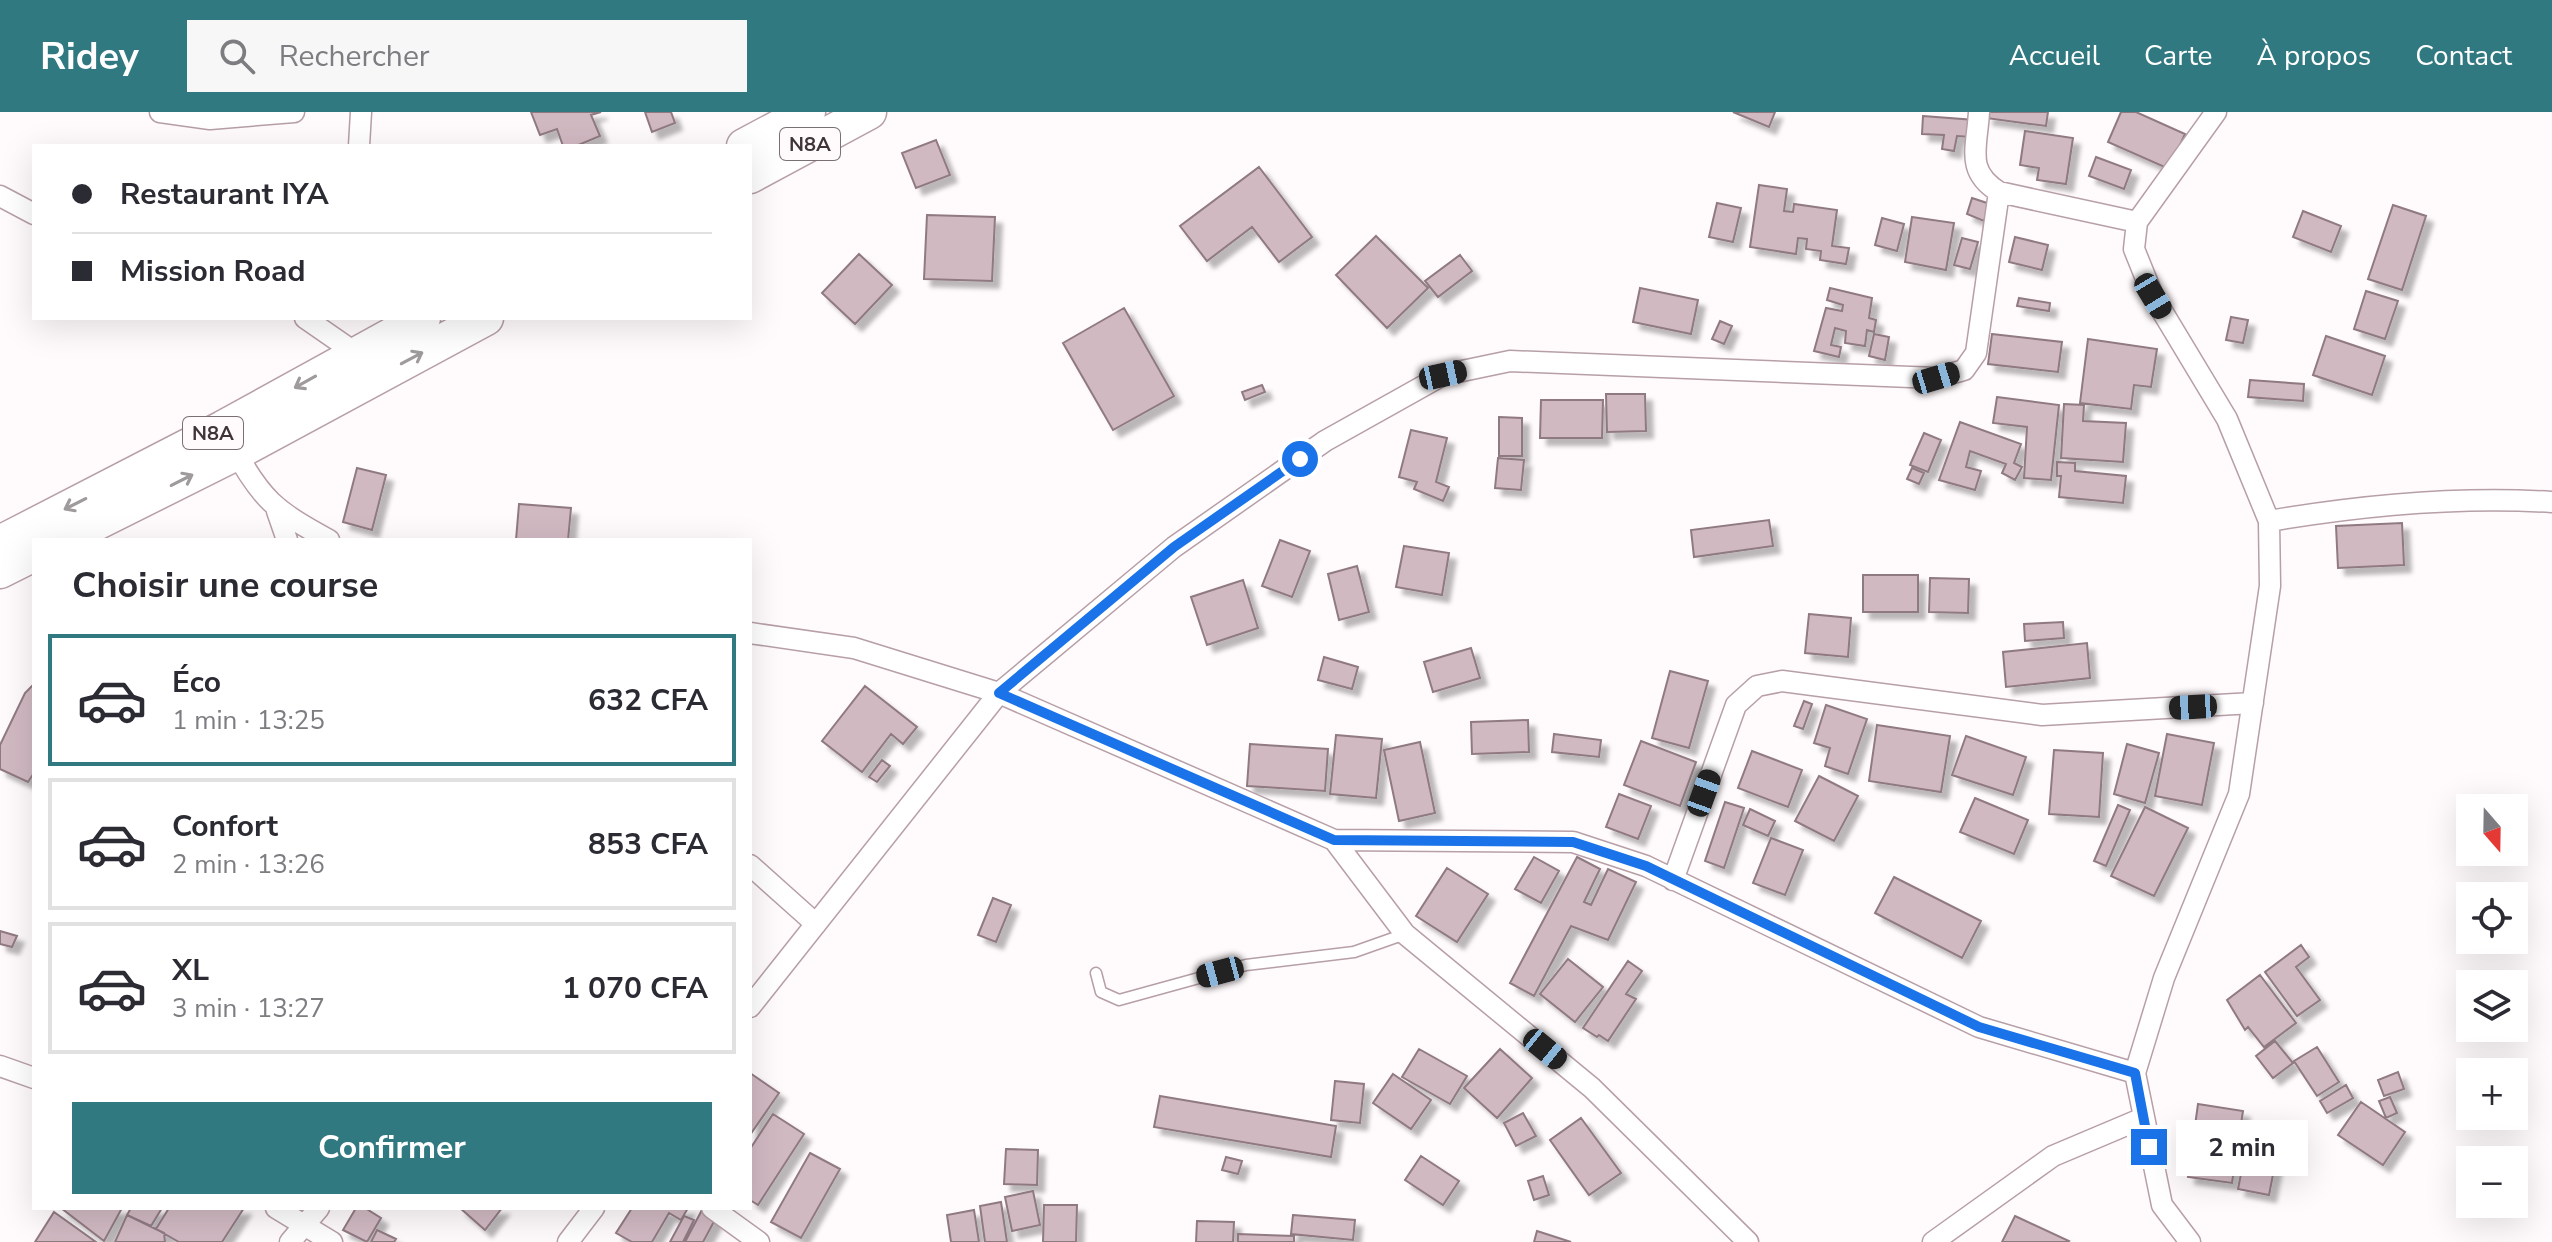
<!DOCTYPE html>
<html lang="fr">
<head>
<meta charset="utf-8">
<style>
	:root { --surface:#fff; --page:#f7f7f7; --text:#2b2b33; --muted:#7c7c81; --line:#e1e1e2; --accent:#317980 }
	body { margin:0; font-family:"Nunito Sans",sans-serif; background:var(--page); color:var(--text); height:100vh; display:flex; flex-direction:column; font-size:30px; white-space:nowrap }
	* { box-sizing:border-box; margin:0 }
	p { font-size:26px; color:var(--muted) }
	.icon { flex:none; width:44px; height:44px; fill:none; stroke:currentColor; stroke-width:2; stroke-linecap:round; stroke-linejoin:round }
	.map { position:relative; flex:1; overflow:hidden }
	.side { position:absolute; left:32px; top:426px; width:720px; height:672px; display:flex; flex-direction:column; background:var(--surface); border-radius:0px; box-shadow:0 8px 32px #0002 }
	.side>* { flex:none }
	.top-card { position:absolute; left:32px; top:32px; width:720px; height:176px; border-radius:0px; box-shadow:0 8px 32px #0002; display:grid; align-content:center; height:176px; padding:0 40px; background:var(--surface) }
	.needle { width:52px; rotate:160deg }
	.buttons { position:absolute; left:2456px; top:682px; display:grid; gap:16px }
	.buttons a { display:grid; place-items:center; width:72px; height:72px; border-radius:0px; background:var(--surface); box-shadow:0 8px 32px #0002; font-size:40px }
	.end { position:absolute; width:36px; height:36px; margin:-18px; border:10px solid #1a73e8; background:#fff; box-shadow:0 0 0 4px #fff }
	.from { border-radius:50% }
	.bubble { position:absolute; height:56px; border-radius:0px; background:var(--surface); box-shadow:0 8px 32px #0002; font-size:26px; font-weight:700; line-height:56px; text-align:center }
	.car { position:absolute; width:24px; height:48px; margin:-24px -12px; border-radius:10px; box-shadow:0 0 6px 2px #0007; background:linear-gradient(#222 24%,#8ab4d8 0 40%,#222 0 76%,#8ab4d8 0 86%,#222 0) }
	.top-card b { display:flex; align-items:center; gap:28px; height:76px; font-size:30px }
	.top-card b+b { border-top:2px solid var(--line) }
	.top-card i { width:20px; height:20px; background:var(--text) }
	ul { padding:0; list-style:none }
	li { display:flex; align-items:center; gap:24px; height:132px; margin:0 16px 12px; padding:0 24px; border:4px solid var(--line); border-radius:0px }
	li div { flex:1 }
	li b { display:block; font-size:30px }
	li em { font-style:normal; font-weight:700 }
	li.on { border-color:var(--accent) }
	li>.icon { width:72px; height:72px; stroke-width:1.5 }
	h2 { padding:0 40px; font-size:36px; line-height:96px }
	.cta { display:flex; gap:16px; margin-top:auto; padding:16px 40px }
	.cta a { flex:1; height:92px; border-radius:0px; background:var(--accent); color:#fff; font-size:32px; font-weight:700; line-height:92px; text-align:center }
	header { display:flex; align-items:center; gap:48px; box-sizing:border-box; height:112px; padding:0 40px; background:var(--accent); color:#fff }
	header strong { font-size:38px }
	nav { display:flex; gap:44px; margin-inline-start:auto; font-size:28px }
	.search { width:560px; height:72px; background:var(--page); display:flex; align-items:center; gap:20px; box-sizing:border-box; padding:0 28px; border-radius:0px; color:var(--muted); font-size:30px }
	.map>svg:first-child { display:block }
	.building { fill:#d1b9c2; stroke:#907a82; stroke-width:2; filter:url(#shadow) }
	.lines { fill:none; stroke-linecap:round; stroke-linejoin:round }
	.service-casing { stroke:#b79fa8; stroke-width:13 }
	.minor-casing { stroke:#b79fa8; stroke-width:23 }
	.trunk-casing { stroke:#b79fa8; stroke-width:37 }
	.service { stroke:#fff; stroke-width:10 }
	.minor { stroke:#fff; stroke-width:20 }
	.trunk { stroke:#fff; stroke-width:34 }
	.oneway { stroke:#9f9a9c }
	.route { stroke:#1a73e8; stroke-width:10 }
	.labels { text-anchor:middle; dominant-baseline:central; stroke-width:8; stroke-linejoin:round; paint-order:stroke }
	.shield { fill:#fffafb; stroke:#797073; stroke-width:2 }
	.shield-label { font-size:20px; font-weight:bold; fill:#3f3539 }
</style>
</head>
<body>
<header>
<strong>Ridey</strong>
<div class="search"><svg class="icon" aria-label="search" viewBox="0 0 24 24"><circle cx="10" cy="10" r="6"/><path d="M15 15l6 6"/></svg>Rechercher</div>
<nav><a>Accueil</a><a>Carte</a><a>À propos</a><a>Contact</a></nav>
</header>
<div class="map">
<svg width="2552" height="1130" viewBox="0 0 2552 1130">
	<defs>
		<filter id="shadow"><feDropShadow dx="7" dy="7" stdDeviation="2" flood-color="#0004"/></filter>
	</defs>
	<rect width="100%" height="100%" fill="#fffafb"/>
	<path class="building" d="M531,0H601L591,3L600,24L576,34H563L557,17L540,23Z
		M645,0H671L675,11L652,20Z
		M1733,0H1775L1769,15Z
		M1987,0H2048L2046,14L1986,6Z
		M2121,0H2136L2185,22L2169,57L2108,30Z
		M1923,4L1975,8L1973,25L1957,24L1954,39L1942,37L1944,23L1922,22Z
		M2025,19L2073,26L2066,72L2037,68L2039,56L2020,53Z
		M936,28L950,63L916,76L902,41Z
		M2096,45L2131,58L2124,77L2089,64Z
		M1259,55L1312,125L1279,150L1252,115L1207,149L1180,114Z
		M1759,73L1787,77L1784,99L1793,100L1794,92L1837,98L1832,134L1849,136L1846,152L1820,148L1821,139L1806,137L1807,127L1798,126L1796,142L1750,135Z
		M1972,86L1990,92L1984,109L1967,102Z
		M1717,91L1741,96L1733,130L1709,125Z
		M2393,93L2426,104L2402,178L2368,167Z
		M2303,99L2341,114L2331,140L2293,125Z
		M927,103L995,105L992,169L924,167Z
		M1912,105L1954,111L1946,158L1905,150Z
		M1882,106L1904,112L1897,139L1875,133Z
		M1376,124L1428,176L1387,216L1336,163Z
		M2015,125L2048,133L2042,158L2009,150Z
		M1962,126L1978,130L1970,157L1954,153Z
		M859,142L892,173L855,212L822,181Z
		M1460,143L1472,159L1438,185L1425,169Z
		M1640,176L1698,188L1691,222L1633,210Z
		M1830,176L1872,186L1869,206L1876,208L1874,220L1867,218L1865,234L1845,231L1846,219L1835,216L1831,233L1841,235L1839,245L1814,239L1826,196L1842,199L1843,193L1827,188Z
		M2366,179L2398,189L2385,227L2354,217Z
		M2019,186L2050,191L2049,199L2017,194Z
		M1124,196L1174,284L1113,318L1063,231Z
		M2231,205L2248,208L2243,231L2226,228Z
		M1720,209L1732,214L1724,232L1712,227Z
		M1874,222L1889,225L1885,248L1869,244Z
		M1992,222L2062,230L2058,260L1988,252Z
		M2326,224L2385,244L2372,283L2313,263Z
		M2088,227L2157,237L2151,275L2134,273L2131,297L2080,291Z
		M2250,268L2304,272L2303,289L2248,285Z
		M1262,273L1265,280L1245,288L1242,280Z
		M1606,282H1645L1646,319L1607,320Z
		M1997,285L2059,293L2051,368L2024,366L2027,315L1993,311Z
		M1541,288H1603L1602,326H1540Z
		M2064,292L2084,293L2083,309L2126,311L2123,350L2061,346Z
		M1499,305L1522,306V344H1499Z
		M1960,310L2021,332L2014,351L2022,355L2015,368L2002,361L2006,352L1970,339L1966,355L1981,359L1975,378L1939,368Z
		M1411,318L1447,326L1436,370L1449,375L1443,389L1414,377L1417,370L1399,365Z
		M1924,321L1941,328L1928,360L1910,353Z
		M1498,346L1524,348L1521,378L1495,376Z
		M2057,350L2075,351V359L2126,364L2123,391L2059,385L2061,364H2057Z
		M357,356L386,363L372,418L343,410Z
		M1912,356L1924,361L1919,372L1907,367Z
		M519,392L571,396L568,428H516Z
		M1769,408L1773,434L1694,445L1691,418Z
		M2402,411L2404,453L2338,456L2336,414Z
		M1280,428L1310,439L1292,485L1262,474Z
		M1404,434L1449,441L1442,483L1396,475Z
		M1357,454L1369,500L1339,508L1328,462Z
		M1863,463H1918V500H1863Z
		M1930,466L1969,467L1968,501L1929,500Z
		M1243,468L1258,516L1207,533L1191,485Z
		M1809,502L1851,506L1848,545L1805,541Z
		M2063,510L2064,526L2025,529L2024,512Z
		M2087,531L2090,566L2006,575L2003,540Z
		M1471,536L1480,566L1433,580L1424,550Z
		M1324,545L1358,555L1352,577L1318,568Z
		M1670,559L1708,569L1689,636L1652,626Z
		M34,572V661L28,670L0,657V633L25,581Z
		M865,574L917,615L903,632L891,622L862,660L822,629Z
		M1804,589L1812,592L1803,617L1794,614Z
		M1826,593L1867,607L1848,662L1825,654L1830,636L1814,631Z
		M1528,608L1529,640L1472,642L1471,610Z
		M1877,613L1950,624L1941,680L1869,669Z
		M1554,622L1601,628L1599,645L1552,640Z
		M2167,622L2214,631L2202,693L2155,684Z
		M1336,623L1382,627L1376,686L1330,682Z
		M1966,624L2026,645L2013,683L1952,663Z
		M1641,629L1696,650L1680,694L1624,673Z
		M1420,630L1435,701L1399,709L1384,638Z
		M1250,632L1328,637L1325,679L1247,674Z
		M2127,632L2159,641L2145,691L2114,682Z
		M2054,638L2103,641L2099,705L2049,702Z
		M1752,639L1802,658L1788,695L1738,676Z
		M882,648L890,654L877,670L869,665Z
		M1819,664L1858,684L1834,729L1795,709Z
		M1619,682L1651,694L1638,727L1606,715Z
		M1975,686L2028,708L2014,742L1960,720Z
		M1725,690L1744,696L1724,756L1705,749Z
		M2118,693L2130,698L2106,754L2094,749Z
		M2145,695L2188,716L2154,784L2111,764Z
		M1750,697L1775,709L1768,724L1743,713Z
		M1771,726L1803,738L1785,783L1753,771Z
		M1534,745L1559,759L1541,791L1515,777Z
		M1577,745L1600,757L1584,790L1591,793L1608,757L1636,770L1608,828L1571,814L1534,884L1510,871Z
		M1447,756L1488,782L1457,830L1416,804Z
		M1894,765L1981,809L1962,846L1875,801Z
		M993,786L1011,793L996,830L978,823Z
		M0,819L17,824L12,835L0,832Z
		M2301,833L2309,845L2296,855L2320,888L2297,904L2265,860Z
		M1568,847L1603,875L1575,910L1540,882Z
		M1628,849L1642,859L1626,882L1636,887L1608,929L1599,923L1597,925L1583,916Z
		M2260,863L2296,911L2264,935L2248,915L2245,918L2227,888Z
		M2275,929L2293,951L2273,966L2256,944Z
		M2317,935L2339,970L2317,984L2294,949Z
		M1419,937L1467,964L1450,992L1402,965Z
		M1500,937L1532,966L1497,1006L1464,976Z
		M2398,960L2404,977L2384,984L2378,968Z
		M750,961L779,981L750,1023Z
		M1393,962L1431,988L1411,1017L1373,991Z
		M1335,969L1364,972L1360,1011L1331,1008Z
		M2346,973L2353,986L2327,1001L2320,989Z
		M1160,984L1336,1014L1331,1045L1154,1015Z
		M2390,985L2397,1001L2386,1006L2379,989Z
		M2361,990L2405,1020L2383,1053L2338,1023Z
		M2198,992L2243,999L2232,1071L2188,1065Z
		M1523,1001L1536,1024L1516,1034L1504,1011Z
		M773,1002L804,1022L758,1093L750,1088V1037Z
		M1581,1006L1621,1061L1589,1083L1550,1028Z
		M2248,1026L2279,1032L2269,1083L2238,1077Z
		M1006,1037L1038,1038L1037,1073L1004,1072Z
		M810,1041L840,1057L801,1126L771,1110Z
		M1421,1044L1459,1069L1443,1093L1405,1068Z
		M1226,1045L1242,1049L1238,1062L1222,1058Z
		M1543,1064L1549,1083L1534,1088L1528,1069Z
		M1033,1079L1040,1113L1012,1119L1005,1085Z
		M1001,1090L1007,1130H985L980,1094Z
		M1044,1093H1077L1076,1130H1043Z
		M61,1096H122L104,1129Z
		M131,1096H162L151,1114L127,1103Z
		M169,1096H244L222,1130H179L156,1117Z
		M356,1096H365L381,1106L367,1130L343,1118Z
		M460,1096H502L485,1118Z
		M632,1096H688L681,1108L669,1101L652,1130H632L616,1121Z
		M703,1096L717,1104L703,1130H685Z
		M974,1098L979,1130H951L947,1103Z
		M54,1100L96,1130H35Z
		M127,1103L164,1121L165,1130H115Z
		M1293,1103L1355,1108L1353,1128L1291,1122Z
		M684,1104L694,1108L683,1130H670Z
		M2015,1104L2069,1129L2068,1130H2002Z
		M1197,1109L1234,1110L1233,1130H1196Z
		M377,1118L396,1127L394,1130H371Z
		M1537,1119L1571,1130H1534Z
		M1238,1122L1294,1124V1130H1238Z"/>
	<g class="lines">
		<defs>
			<path id="service" d="M1096,861L1101,880L1119,888L1246,853L1354,840L1405,822"/>
			<path id="minor" d="M160,0L210,7L294,0
				M1979,0C1977,36 1965,59 1999,80L2137,110
				M359,34L361,0
				M0,84L34,102
				M305,206L357,242
				M232,333C261,388 276,399 329,428
				M277,399L287,428
				M2269,409C2363,393 2456,384 2552,390
				M750,521L854,536L999,581L1334,728L1405,822L1592,976L1748,1130
				M1334,728L1573,730L1646,754L1979,915L2135,961
				M750,753L816,812
				M1673,768L1736,593L1757,574L1782,569L2042,603L2253,591
				M750,895L999,581L1174,435L1325,329L1443,263L1510,249L1936,266L1964,258L1976,241L1999,80
				M0,954L34,966
				M276,1096L332,1130
				M712,1096L759,1130
				M290,1130L319,1096
				M568,1130L594,1096
				M1933,1130L2053,1044L2143,1006
				M2190,1130L2162,1093L2135,961L2164,866L2239,682L2270,474L2269,409L2227,307L2153,184L2134,137L2137,110L2216,0"/>
			<path id="trunk" d="M744,34L808,0
				M750,64L869,0
				M62,428L236,341L486,206
				M0,431L223,316L423,206
				M0,459L34,442"/>
		</defs>
		<use href="#service" class="service-casing"/>
		<use href="#minor" class="minor-casing"/>
		<use href="#trunk" class="trunk-casing"/>
		<use href="#service" class="service"/>
		<use href="#minor" class="minor"/>
		<use href="#trunk" class="trunk"/>
	</g>
	<defs><path id="oneway-shaft" d="M-6 0H5M1.5-3L5.5 0L1.5 3" fill="none" stroke-width="1.6" stroke-linecap="round" stroke-linejoin="round" transform="scale(2)"/></defs>
	<g class="oneway">
		<use href="#oneway-shaft" transform="translate(412 246) rotate(-28)"/>
		<use href="#oneway-shaft" transform="translate(305 270) rotate(151)"/>
		<use href="#oneway-shaft" transform="translate(182 368) rotate(-27)"/>
		<use href="#oneway-shaft" transform="translate(75 392) rotate(153)"/>
	</g>
	<g class="lines">
		<path class="route" d="M1300,347L1174,435L999,581L1334,728L1573,730L1646,754L1979,915L2135,961L2149,1035"/>
	</g>
	<g class="labels">
		<g class="shield">
			<rect x="780" y="16" width="60" height="32" rx="6"/>
			<rect x="183" y="305" width="60" height="32" rx="6"/>
		</g>
		<g class="shield-label">
			<text x="810" y="32">N8A</text>
			<text x="213" y="321">N8A</text>
		</g>
	</g>
</svg>
<div class="buttons">
<a><svg class="needle" viewBox="-14 -14 28 28"><path d="M0-13l5 13h-10z" fill="#e53935"/><path d="M0 13l5-13h-10z" fill="#7c7c81"/></svg></a>
<a><svg class="icon" aria-label="locate" viewBox="0 0 24 24"><circle cx="12" cy="12" r="6"/><path d="M12 2v4M12 18v4M2 12h4M18 12h4"/></svg></a>
<a><svg class="icon" aria-label="layers" viewBox="0 0 24 24"><path d="M12 4l9 5-9 5-9-5zM3 14l9 5 9-5"/></svg></a>
<a>+</a>
<a>−</a>
</div>
<i class="end from" style="left:1300px;top:347px"></i>
<i class="end" style="left:2149px;top:1035px"></i>
<div class="bubble" style="left:2176px;top:1008px;width:132px">2 min</div>
<i class="car" style="left:2153px;top:184px;rotate:149deg"></i>
<i class="car" style="left:1443px;top:263px;rotate:78deg"></i>
<i class="car" style="left:1936px;top:266px;rotate:73deg"></i>
<i class="car" style="left:2193px;top:595px;rotate:267deg"></i>
<i class="car" style="left:1704px;top:681px;rotate:20deg"></i>
<i class="car" style="left:1220px;top:860px;rotate:255deg"></i>
<i class="car" style="left:1545px;top:937px;rotate:129deg"></i>
<div class="top-card">
<b><i class="from"></i>Restaurant IYA</b>
<b><i></i>Mission Road</b>
</div>
<section class="side">
<h2>Choisir une course</h2>
<ul>
<li class="on"><svg class="icon" aria-label="car" viewBox="0 0 24 24"><path d="M5 17H2v-5l4-1 3-4h7l3 4 3 1v5h-3M9 17h6M6 11h13"/><circle cx="7" cy="17" r="2"/><circle cx="17" cy="17" r="2"/></svg><div><b>Éco</b><p>1 min · 13:25</p></div><em>632 CFA</em></li>
<li><svg class="icon" aria-label="car" viewBox="0 0 24 24"><path d="M5 17H2v-5l4-1 3-4h7l3 4 3 1v5h-3M9 17h6M6 11h13"/><circle cx="7" cy="17" r="2"/><circle cx="17" cy="17" r="2"/></svg><div><b>Confort</b><p>2 min · 13:26</p></div><em>853 CFA</em></li>
<li><svg class="icon" aria-label="car" viewBox="0 0 24 24"><path d="M5 17H2v-5l4-1 3-4h7l3 4 3 1v5h-3M9 17h6M6 11h13"/><circle cx="7" cy="17" r="2"/><circle cx="17" cy="17" r="2"/></svg><div><b>XL</b><p>3 min · 13:27</p></div><em>1 070 CFA</em></li>
</ul>
<div class="cta"><a>Confirmer</a></div>
</section>
</div>
</body>
</html>
